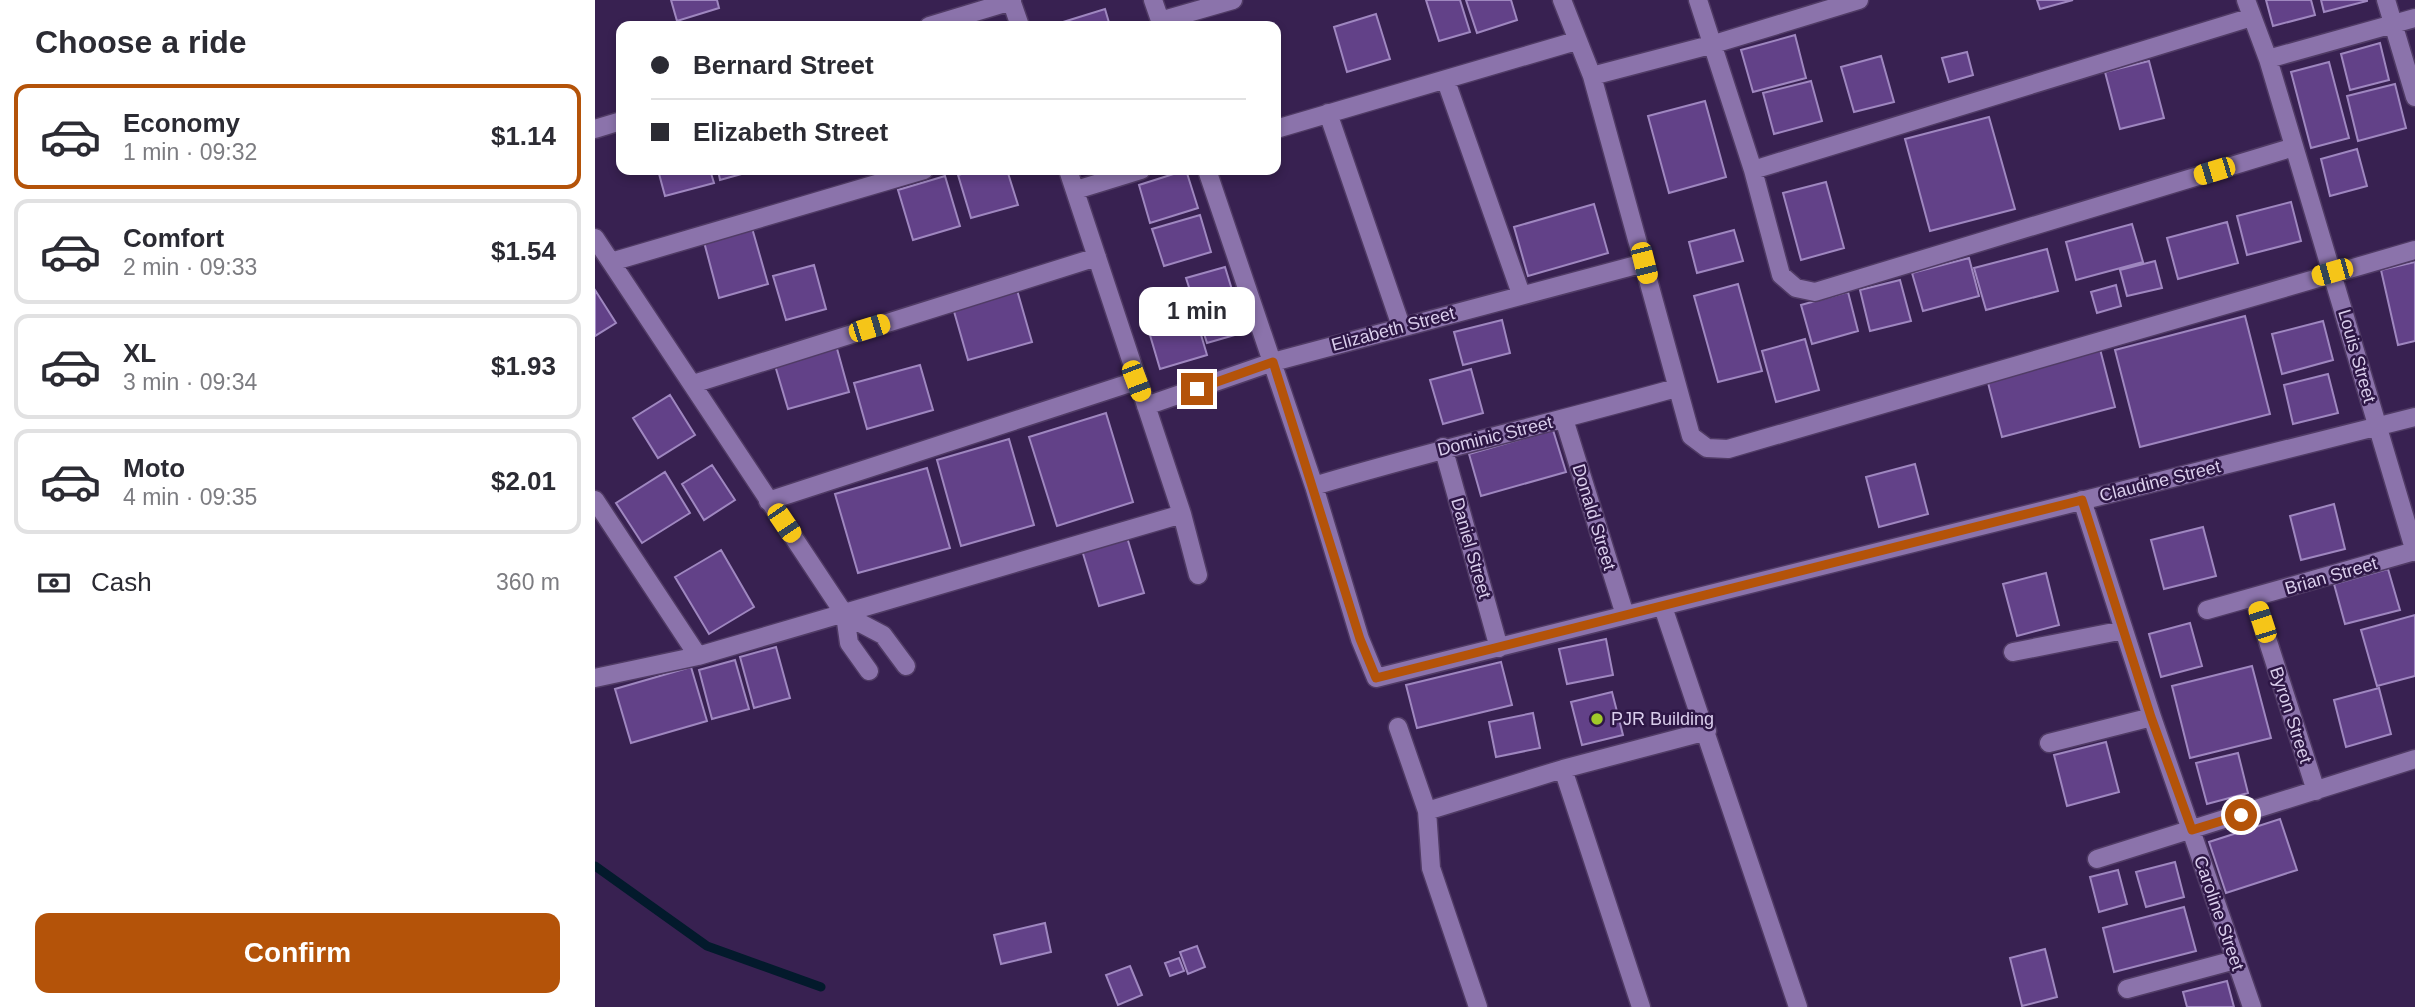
<!DOCTYPE html>
<html lang="en">
<head>
<meta charset="utf-8">
<style>
	:root { --surface:#fff; --page:#f7f7f7; --text:#2b2b33; --muted:#7c7c81; --line:#e1e1e2; --accent:#b45309 }
	body { margin:0; font-family:Helvetica,sans-serif; background:var(--page); color:var(--text); height:100vh; display:flex; flex-direction:column; font-size:26px; white-space:nowrap }
	* { box-sizing:border-box; margin:0 }
	p { font-size:23px; color:var(--muted) }
	.icon { flex:none; width:38px; height:38px; fill:none; stroke:currentColor; stroke-width:2; stroke-linecap:round; stroke-linejoin:round }
	.map { position:relative; flex:1; overflow:hidden }
	.drawer { display:flex; flex-direction:column; background:var(--surface); width:595px }
	.drawer>* { flex:none }
	.top-card { position:absolute; left:21px; top:21px; width:665px; height:154px; border-radius:14px; box-shadow:0 4px 10px #0003; display:grid; align-content:center; height:154px; padding:0 35px; background:var(--surface) }
	.end { position:absolute; width:32px; height:32px; margin:-16px; border:9px solid #b45309; background:#fff; box-shadow:0 0 0 4px #fff }
	.from { border-radius:50% }
	.bubble { position:absolute; height:49px; border-radius:14px; background:var(--surface); box-shadow:0 4px 10px #0003; font-size:23px; font-weight:700; line-height:49px; text-align:center }
	.car { position:absolute; width:21px; height:42px; margin:-21px -10px; border-radius:9px; box-shadow:0 0 5px 2px #0007; background:linear-gradient(#f5c518 24%,#345 0 40%,#f5c518 0 76%,#345 0 86%,#f5c518 0) }
	.top-card b { display:flex; align-items:center; gap:24px; height:66px; font-size:26px }
	.top-card b+b { border-top:2px solid var(--line) }
	.top-card i { width:18px; height:18px; background:var(--text) }
	ul { padding:0; list-style:none }
	li { display:flex; align-items:center; gap:21px; height:105px; margin:0 14px 10px; padding:0 21px; border:4px solid var(--line); border-radius:14px }
	li div { flex:1 }
	li b { display:block; font-size:26px }
	li em { font-style:normal; font-weight:700 }
	li.selected { border-color:var(--accent) }
	li>.icon { width:63px; height:63px; stroke-width:1.5 }
	h2 { padding:0 35px; font-size:32px; line-height:84px }
	.pay { display:flex; align-items:center; gap:18px; height:77px; padding:0 35px; font-size:26px }
	.pay p { margin-inline-start:auto }
	.cta { display:flex; gap:14px; margin-top:auto; padding:14px 35px }
	.cta a { flex:1; height:80px; border-radius:14px; background:var(--accent); color:#fff; font-size:28px; font-weight:700; line-height:80px; text-align:center }
	main { display:flex; flex:1; min-height:0 }
	.map>svg:first-child { display:block }
	.lines { fill:none; stroke-linecap:round; stroke-linejoin:round }
	.stream { stroke:#031a2c; stroke-width:9 }
	.building { fill:#624188; stroke:#9f87c0; stroke-width:2 }
	.minor-casing { stroke:#503b65; stroke-width:21 }
	.minor { stroke:#8b73ab; stroke-width:18 }
	.route { stroke:#b45309; stroke-width:9 }
	.poi-dot { fill:#a1c92a; stroke:#2e1746; stroke-width:2.5 }
	.labels { text-anchor:middle; dominant-baseline:central; stroke-width:5; stroke-linejoin:round; paint-order:stroke }
	.street-label { font-size:18px; fill:#daceec; stroke:#2e1746 }
	.poi-label { font-size:18px; fill:#daceec; stroke:#2e1746; text-anchor:start }
</style>
</head>
<body>
<main>
<section class="drawer">
<h2>Choose a ride</h2>
<ul>
<li class="selected"><svg class="icon" aria-label="car" viewBox="0 0 24 24"><path d="M5 17H2v-5l4-1 3-4h7l3 4 3 1v5h-3M9 17h6M6 11h13"/><circle cx="7" cy="17" r="2"/><circle cx="17" cy="17" r="2"/></svg><div><b>Economy</b><p>1 min · 09:32</p></div><em>$1.14</em></li>
<li><svg class="icon" aria-label="car" viewBox="0 0 24 24"><path d="M5 17H2v-5l4-1 3-4h7l3 4 3 1v5h-3M9 17h6M6 11h13"/><circle cx="7" cy="17" r="2"/><circle cx="17" cy="17" r="2"/></svg><div><b>Comfort</b><p>2 min · 09:33</p></div><em>$1.54</em></li>
<li><svg class="icon" aria-label="car" viewBox="0 0 24 24"><path d="M5 17H2v-5l4-1 3-4h7l3 4 3 1v5h-3M9 17h6M6 11h13"/><circle cx="7" cy="17" r="2"/><circle cx="17" cy="17" r="2"/></svg><div><b>XL</b><p>3 min · 09:34</p></div><em>$1.93</em></li>
<li><svg class="icon" aria-label="car" viewBox="0 0 24 24"><path d="M5 17H2v-5l4-1 3-4h7l3 4 3 1v5h-3M9 17h6M6 11h13"/><circle cx="7" cy="17" r="2"/><circle cx="17" cy="17" r="2"/></svg><div><b>Moto</b><p>4 min · 09:35</p></div><em>$2.01</em></li>
</ul>
<div class="pay"><svg class="icon" aria-label="cash" viewBox="0 0 24 24"><path d="M3 7h18v10H3z"/><circle cx="12" cy="12" r="2"/></svg>Cash<p>360 m</p></div>
<div class="cta"><a>Confirm</a></div>
</section>
<div class="map">
<svg width="1820" height="1007" viewBox="0 0 1820 1007">
	<rect width="100%" height="100%" fill="#382151"/>
	<g class="lines">
		<path class="stream" d="M0,866L112,946L226,987"/>
	</g>
	<path class="building" d="M76,0H122L124,8L82,21Z
		M831,0H865L875,32L844,41Z
		M871,0H916L922,20L882,33Z
		M1442,0H1478L1445,9Z
		M1671,0H1716L1720,15L1678,26Z
		M1726,0H1772V1L1729,12Z
		M510,9L515,26H466L465,23Z
		M781,14L795,59L752,72L739,27Z
		M1200,35L1211,78L1158,92L1146,50Z
		M1785,43L1794,80L1755,90L1746,54Z
		M1372,52L1378,75L1354,82L1347,58Z
		M1286,56L1299,102L1259,112L1246,67Z
		M1554,61L1569,118L1525,129L1510,72Z
		M1734,62L1754,138L1716,148L1696,72Z
		M1216,81L1227,121L1179,134L1168,93Z
		M1800,84L1811,128L1763,141L1752,96Z
		M1110,101L1131,177L1074,193L1053,116Z
		M1394,117L1420,209L1335,231L1310,139Z
		M1762,149L1772,186L1735,196L1726,159Z
		M63,170H115L119,183L70,196Z
		M123,170H161L125,180Z
		M380,170H412L423,205L376,218L363,175Z
		M591,170L603,208L555,223L544,185Z
		M350,176L365,226L318,240L303,190Z
		M1231,182L1249,248L1206,260L1188,193Z
		M1696,202L1706,241L1652,255L1642,216Z
		M999,204L1013,253L933,276L919,227Z
		M605,215L616,252L569,266L557,229Z
		M1632,222L1643,263L1583,279L1572,238Z
		M1537,224L1548,262L1481,280L1471,242Z
		M157,228L173,284L124,298L109,242Z
		M1139,230L1148,261L1102,273L1094,242Z
		M1452,249L1463,291L1391,310L1379,268Z
		M1374,258L1384,296L1328,311L1317,273Z
		M1560,261L1567,288L1532,296L1525,270Z
		M1820,262V341L1803,345L1786,270Z
		M219,265L231,309L191,320L178,276Z
		M630,267L650,332L612,343L591,278Z
		M1305,280L1316,321L1275,331L1265,290Z
		M1143,284L1167,371L1123,382L1099,296Z
		M1521,285L1526,306L1502,313L1496,292Z
		M0,290L21,323L0,336Z
		M422,290L437,342L373,360L358,308Z
		M1253,292L1263,331L1217,344L1206,305Z
		M599,311L612,355L565,369L552,325Z
		M1650,316L1675,414L1545,447L1520,350Z
		M907,320L915,353L868,365L859,332Z
		M1728,321L1738,360L1687,374L1677,334Z
		M1210,339L1224,390L1181,402L1167,351Z
		M241,345L254,392L193,409L179,362Z
		M1505,349L1520,407L1407,437L1392,379Z
		M325,365L338,410L272,429L259,383Z
		M876,369L888,413L848,424L835,380Z
		M1733,374L1743,413L1698,424L1689,385Z
		M75,395L100,435L63,458L38,418Z
		M511,413L538,502L462,526L434,437Z
		M958,430L971,472L886,496L874,454Z
		M414,439L439,525L366,546L342,460Z
		M1320,464L1333,514L1284,527L1271,477Z
		M117,465L140,500L109,520L87,484Z
		M332,468L355,548L263,573L240,494Z
		M70,472L95,513L47,543L21,503Z
		M1739,504L1750,549L1706,560L1695,516Z
		M1608,527L1621,576L1569,589L1556,540Z
		M531,534L549,593L504,606L486,547Z
		M126,550L159,607L114,634L80,577Z
		M1793,569L1805,610L1750,624L1739,584Z
		M1451,573L1464,625L1422,636L1408,584Z
		M1820,615V676L1782,686L1766,630Z
		M1595,623L1607,666L1566,677L1554,634Z
		M1011,639L1018,675L972,684L964,649Z
		M181,647L195,698L159,708L145,657Z
		M140,660L154,709L117,719L104,670Z
		M906,662L917,705L822,728L811,685Z
		M1657,666L1676,738L1595,758L1577,686Z
		M96,667L112,721L36,743L20,689Z
		M1784,688L1796,734L1751,747L1739,700Z
		M1017,692L1028,735L987,745L976,702Z
		M938,713L945,748L901,757L894,722Z
		M1511,742L1524,792L1472,806L1459,755Z
		M1643,753L1653,793L1612,804L1601,763Z
		M1685,819L1702,870L1631,893L1614,842Z
		M1580,862L1589,897L1551,907L1541,872Z
		M1523,870L1532,904L1504,912L1495,877Z
		M1589,907L1601,951L1519,972L1508,928Z
		M450,923L456,952L406,964L399,935Z
		M602,946L610,967L593,974L585,952Z
		M1450,949L1462,997L1427,1006L1415,958Z
		M584,958L589,971L575,976L570,963Z
		M535,966L547,995L523,1005L511,975Z
		M1632,981L1639,1007H1592L1588,992Z"/>
	<g class="lines">
		<defs>
			<path id="minor" d="M416,0L425,26
				M558,0L567,26
				M967,0L997,76L1096,436L1112,448L1133,449L1820,250
				M1103,0L1158,170L1186,275L1201,288L1220,292L1699,147
				M1651,0L1673,59L1820,552
				M1791,0L1820,97
				M565,21L638,0
				M334,26L417,1
				M1673,59L1820,18
				M997,76L1119,44L1264,0
				M851,81L926,294
				M733,113L806,326
				M0,129L26,121
				M681,129L981,41
				M473,170L587,514L603,575
				M612,170L719,486L765,639L781,678L1820,417
				M1158,170L1657,17
				M481,190L546,170
				M0,238L250,615L254,643L274,671
				M16,262L329,170
				M98,384L502,257
				M551,406L678,362L1049,263
				M969,419L1030,615
				M848,447L904,648
				M719,486C839,450 960,422 1081,388
				M0,500L103,656
				M1487,500L1557,717L1657,1007
				M173,501L541,381
				M1659,598L1721,791
				M1068,607L1203,1007
				M1612,610L1820,551
				M250,615L288,635L311,666
				M1418,652L1529,630
				M0,678L103,656L587,514
				M803,727L832,811
				M1454,743L1557,717
				M968,769L1046,1007
				M1502,859L1820,759
				M1532,989L1640,960
				M883,1007L836,868L832,811L968,769L1112,731"/>
		</defs>
		<use href="#minor" class="minor-casing"/>
		<use href="#minor" class="minor"/>
	</g>
	<g class="lines">
		<path class="route" d="M602,389L678,362L765,639L781,678L1487,500L1556,717L1597,830L1646,815"/>
	</g>
	<circle class="poi-dot" cx="1002" cy="719" r="7"/>
	<g class="labels">
		<g class="street-label">
			<text transform="translate(798 329) rotate(-15)">Elizabeth Street</text>
			<text transform="translate(1762 356) rotate(74)">Louis Street</text>
			<text transform="translate(900 436) rotate(-14)">Dominic Street</text>
			<text transform="translate(1565 481) rotate(-14)">Claudine Street</text>
			<text transform="translate(999 517) rotate(73)">Donald Street</text>
			<text transform="translate(876 548) rotate(74)">Daniel Street</text>
			<text transform="translate(1736 576) rotate(-16)">Brian Street</text>
			<text transform="translate(1696 715) rotate(72)">Byron Street</text>
			<text transform="translate(1624 913) rotate(71)">Caroline Street</text>
		</g>
		<g class="poi-label">
			<text x="1016" y="719">PJR Building</text>
		</g>
	</g>
</svg>
<i class="end from" style="left:1646px;top:815px"></i>
<i class="end" style="left:602px;top:389px"></i>
<div class="bubble" style="left:544px;top:287px;width:116px">1 min</div>
<i class="car" style="left:1619px;top:171px;rotate:253deg"></i>
<i class="car" style="left:1049px;top:263px;rotate:166deg"></i>
<i class="car" style="left:1737px;top:272px;rotate:254deg"></i>
<i class="car" style="left:274px;top:328px;rotate:73deg"></i>
<i class="car" style="left:541px;top:381px;rotate:159deg"></i>
<i class="car" style="left:189px;top:523px;rotate:146deg"></i>
<i class="car" style="left:1667px;top:622px;rotate:342deg"></i>
<div class="top-card">
<b><i class="from"></i>Bernard Street</b>
<b><i></i>Elizabeth Street</b>
</div>
</div>
</main>
</body>
</html>
